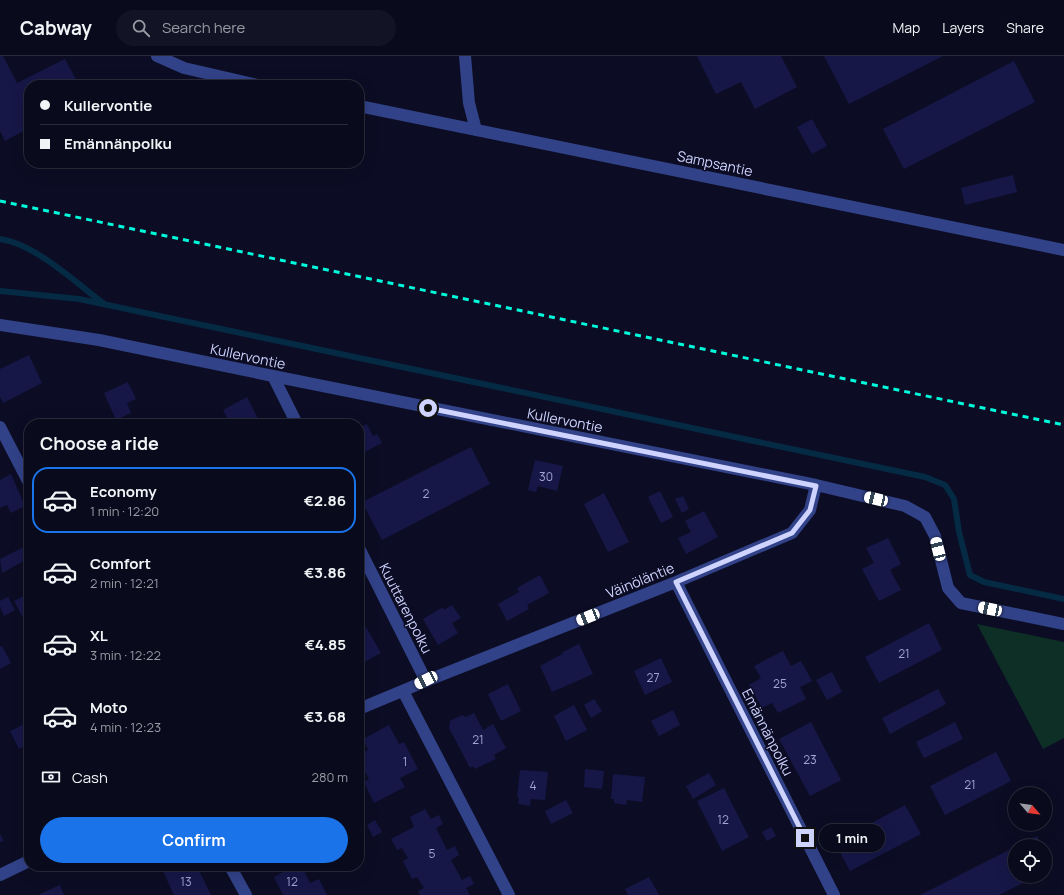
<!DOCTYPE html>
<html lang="en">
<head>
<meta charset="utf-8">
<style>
	:root { --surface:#090a1b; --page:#121324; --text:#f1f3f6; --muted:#999aa3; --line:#292b3a; --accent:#1a73e8 }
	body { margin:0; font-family:Manrope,sans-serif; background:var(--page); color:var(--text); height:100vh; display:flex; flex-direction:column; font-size:15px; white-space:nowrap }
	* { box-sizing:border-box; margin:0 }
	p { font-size:13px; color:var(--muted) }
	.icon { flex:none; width:22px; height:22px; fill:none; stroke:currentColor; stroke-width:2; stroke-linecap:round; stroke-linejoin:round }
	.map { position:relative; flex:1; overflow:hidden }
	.drawer { position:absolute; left:24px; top:363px; width:340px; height:452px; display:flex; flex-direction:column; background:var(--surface); border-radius:16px; box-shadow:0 4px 16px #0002,0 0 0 1px var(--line) }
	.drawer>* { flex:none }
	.banner { position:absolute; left:24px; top:24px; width:340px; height:88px; border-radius:16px; box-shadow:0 4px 16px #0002,0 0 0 1px var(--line); display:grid; align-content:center; height:88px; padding:0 16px; background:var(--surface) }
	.needle { width:26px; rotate:118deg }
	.buttons { position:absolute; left:1008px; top:731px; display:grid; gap:8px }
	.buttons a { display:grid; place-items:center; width:44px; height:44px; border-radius:50%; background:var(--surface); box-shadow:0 4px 16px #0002,0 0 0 1px var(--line); font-size:20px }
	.end { position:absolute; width:18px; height:18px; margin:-9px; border:5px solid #cfd4ff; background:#111; box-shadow:0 0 0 2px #111 }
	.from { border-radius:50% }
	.bubble { position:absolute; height:28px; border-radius:14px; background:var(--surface); box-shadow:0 4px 16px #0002,0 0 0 1px var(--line); font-size:13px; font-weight:700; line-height:28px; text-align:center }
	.car { position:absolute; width:12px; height:24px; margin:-12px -6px; border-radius:5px; box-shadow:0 0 3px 1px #0007; background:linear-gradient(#fff 24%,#345 0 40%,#fff 0 76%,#345 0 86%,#fff 0) }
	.banner b { display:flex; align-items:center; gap:14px; height:38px; font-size:15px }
	.banner b+b { border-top:1px solid var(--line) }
	.banner i { width:10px; height:10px; background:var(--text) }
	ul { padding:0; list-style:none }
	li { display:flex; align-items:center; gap:12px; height:66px; margin:0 8px 6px; padding:0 8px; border:2px solid transparent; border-radius:16px }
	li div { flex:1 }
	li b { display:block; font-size:15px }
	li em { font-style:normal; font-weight:700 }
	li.on { border-color:var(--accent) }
	li>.icon { width:36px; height:36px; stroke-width:1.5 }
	h2 { padding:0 16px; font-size:18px; line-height:48px }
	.pay { display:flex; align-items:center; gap:10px; height:44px; padding:0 16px; font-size:15px }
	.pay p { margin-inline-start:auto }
	.button { display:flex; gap:8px; margin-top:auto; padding:8px 16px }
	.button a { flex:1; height:46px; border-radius:24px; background:var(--accent); color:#fff; font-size:16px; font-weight:700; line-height:46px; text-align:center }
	header { display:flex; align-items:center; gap:24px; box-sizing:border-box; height:56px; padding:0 20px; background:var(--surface); border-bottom:1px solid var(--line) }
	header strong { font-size:19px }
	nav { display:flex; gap:22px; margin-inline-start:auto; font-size:14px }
	.search { width:280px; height:36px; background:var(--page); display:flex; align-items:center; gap:10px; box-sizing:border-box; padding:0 14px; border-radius:22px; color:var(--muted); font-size:15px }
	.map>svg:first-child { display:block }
	.green { fill:#0e2f26 }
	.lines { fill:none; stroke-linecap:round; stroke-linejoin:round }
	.stream { stroke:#052a44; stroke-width:6 }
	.building { fill:#161747 }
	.minor { stroke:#324288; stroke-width:12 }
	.rail { stroke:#00fadb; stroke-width:3; stroke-dasharray:6 5; stroke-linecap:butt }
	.route { stroke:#cfd4ff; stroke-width:5 }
	.labels { text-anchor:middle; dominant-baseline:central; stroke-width:3; stroke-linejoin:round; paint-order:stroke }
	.number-label { font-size:12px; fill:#a1a5d1 }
	.street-label { font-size:14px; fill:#cfd4ff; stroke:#0c0d24 }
</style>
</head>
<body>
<header>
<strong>Cabway</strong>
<div class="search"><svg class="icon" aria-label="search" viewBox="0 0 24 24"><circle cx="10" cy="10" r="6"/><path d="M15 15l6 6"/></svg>Search here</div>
<nav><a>Map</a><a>Layers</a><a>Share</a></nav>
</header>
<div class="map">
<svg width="1064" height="839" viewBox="0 0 1064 839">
	<rect width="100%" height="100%" fill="#0c0d24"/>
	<path class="green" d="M977,568L1064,586V682L1043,693Z"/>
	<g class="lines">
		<path class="stream" d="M0,183C35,188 75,226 103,247
			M0,235L79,243L925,421L945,429L954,443L959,476L970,519L984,526L1064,543"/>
	</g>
	<path class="building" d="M0,0H3L17,27L65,3L79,29H29V72L5,85L0,75Z
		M697,0H781L797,31L755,53L741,26L716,38Z
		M824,0H943L849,48Z
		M1014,5L1035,46L904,113L883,73Z
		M812,63L827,90L812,98L797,71Z
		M1013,119L1017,136L965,149L961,132Z
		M29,299L42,327L3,347L0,341V313Z
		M128,326L136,343L127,347L131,357L116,364L104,337Z
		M247,341L258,363L253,365L255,368H230L223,354Z
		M367,368L373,380L377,378L382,387L359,399V372Z
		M29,385V402L23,389Z
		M471,391L490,428L382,484L362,446Z
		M535,404L563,410L557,435L538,430L536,436L528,434Z
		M11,418L25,450L11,457L7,449L0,452V424Z
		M660,435L673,461L661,467L648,441Z
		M604,437L629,486L608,496L584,448Z
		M683,440L689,453L682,457L675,443Z
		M704,455L718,481L686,498L678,482L691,476L685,465Z
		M888,482L901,508L890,514L901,534L879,545L862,513L874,507L866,492Z
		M26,490L29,495V502L2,517L0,503Z
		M540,519L549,537L527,549L529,553L507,565L498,548L519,536L517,532Z
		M29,537V573L14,545Z
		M8,541L15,554L4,560L0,551V545Z
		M452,549L461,562L452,567L458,577L438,589L423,563L443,551L444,554Z
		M929,567L942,594L879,627L865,601Z
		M366,571L381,597L359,609V576Z
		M579,588L593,618L552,636L540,610L562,598L563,596Z
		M2,590L11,607L0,613V591Z
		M783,595L791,610L801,605L812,625L800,631L806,643L778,657L772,647L762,652L749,629L761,622L754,610Z
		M661,602L672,626L645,639L634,615Z
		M832,616L842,636L827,644L816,624Z
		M508,628L521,655L501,665L488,638Z
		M938,633L946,648L890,678L882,662Z
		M594,643L602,655L591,662L584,649Z
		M574,649L587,674L566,685L554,660Z
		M673,654L680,669L659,680L651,665Z
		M474,657L483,674L493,668L506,692L494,699L496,703L475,713L473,710L470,712L449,672L450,665L462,659L466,661Z
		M29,666V688L19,693L10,675Z
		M811,666L841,724L810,740L779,683Z
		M955,666L963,683L924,702L916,686Z
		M389,669L399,688L404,686L418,713L400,722L405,731L374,747L364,726L369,723L359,705V699L368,694L363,683Z
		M996,696L1011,725L945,759L930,730Z
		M585,713L604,715L602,733L584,731Z
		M520,714L548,716L545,744L531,743L530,750L518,748L519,741H517Z
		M709,717L716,729L693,743L686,730Z
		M613,718L645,721L642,746L627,744L626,749L614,747V743H611Z
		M724,732L749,781L722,795L697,745Z
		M566,744L573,757L551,768L545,755Z
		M905,749L921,778L850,815L835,787Z
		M425,753L431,763L439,759L443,768L436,772L447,794L455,790L459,799L451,804L462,824L470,820L474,828L466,832L470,839H420L418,835L424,832L417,821L412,823L403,805L408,802L402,792L397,794L391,783L414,771L410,761Z
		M375,764L382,776L373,781L367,769Z
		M771,771L776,780L767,785L762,776Z
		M0,778L4,785L0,786Z
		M1037,780L1042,790H1016Z
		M1015,791V820H1037L999,839H920Z
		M1045,796L1053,812L1045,816Z
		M197,810L211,839H174L161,811Z
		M294,810H302L310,827L319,823L327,839H283L274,821Z
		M649,821L659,839H628L625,833Z
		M60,829L64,839H38Z"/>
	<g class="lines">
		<path class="minor" d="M157,0L184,12L258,29
			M465,0L469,47L476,74
			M359,50L1064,194
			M0,269L99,284L273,320L816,429L905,450L925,461L935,480L948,532L961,547L1064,568
			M273,320L297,368
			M0,371L29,427
			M359,492L426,625
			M676,526L834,839
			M403,635L509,839
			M359,653L426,625L676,526L792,477L810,454L816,429
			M230,810L246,839
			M0,819L29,805"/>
		<path class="rail" d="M0,145L1064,369"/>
	</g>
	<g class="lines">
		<path class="route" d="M428,352L816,430L810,454L792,477L676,526L805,782"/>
	</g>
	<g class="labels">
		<g class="number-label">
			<text x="546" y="420">30</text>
			<text x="426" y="437">2</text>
			<text x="904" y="597">21</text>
			<text x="653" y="621">27</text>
			<text x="780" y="627">25</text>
			<text x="478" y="683">21</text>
			<text x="810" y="703">23</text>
			<text x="405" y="705">1</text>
			<text x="970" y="728">21</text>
			<text x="533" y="729">4</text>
			<text x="723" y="763">12</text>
			<text x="432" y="797">5</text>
			<text x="186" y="825">13</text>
			<text x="292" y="825">12</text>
		</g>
		<g class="street-label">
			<text transform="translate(715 107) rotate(12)">Sampsantie</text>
			<text transform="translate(248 300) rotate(12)">Kullervontie</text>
			<text transform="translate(565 364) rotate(11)">Kullervontie</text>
			<text transform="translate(640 524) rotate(-22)">Väinöläntie</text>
			<text transform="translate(406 552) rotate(63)">Kuuttarenpolku</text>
			<text transform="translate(768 676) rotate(63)">Emännänpolku</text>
		</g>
	</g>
</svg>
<div class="buttons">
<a><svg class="needle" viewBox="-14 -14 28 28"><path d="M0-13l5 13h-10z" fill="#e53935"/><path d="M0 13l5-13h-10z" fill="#999aa3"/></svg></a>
<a><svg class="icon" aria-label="locate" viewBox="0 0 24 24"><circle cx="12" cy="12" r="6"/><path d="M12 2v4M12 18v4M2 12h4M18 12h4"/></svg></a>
</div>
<i class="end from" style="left:428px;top:352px"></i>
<i class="end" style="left:805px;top:782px"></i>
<div class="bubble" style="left:819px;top:768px;width:66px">1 min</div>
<i class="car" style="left:876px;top:443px;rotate:283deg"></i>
<i class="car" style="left:938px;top:493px;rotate:346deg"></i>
<i class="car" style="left:990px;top:553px;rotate:282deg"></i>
<i class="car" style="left:588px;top:561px;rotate:248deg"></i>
<i class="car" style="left:426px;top:624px;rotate:244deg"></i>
<div class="banner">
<b><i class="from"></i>Kullervontie</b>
<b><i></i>Emännänpolku</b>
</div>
<section class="drawer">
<h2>Choose a ride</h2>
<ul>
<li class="on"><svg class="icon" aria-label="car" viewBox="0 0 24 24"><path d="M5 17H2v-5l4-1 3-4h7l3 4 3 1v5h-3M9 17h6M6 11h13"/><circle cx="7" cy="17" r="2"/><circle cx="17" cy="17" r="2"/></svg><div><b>Economy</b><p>1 min · 12:20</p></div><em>€2.86</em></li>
<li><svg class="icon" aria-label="car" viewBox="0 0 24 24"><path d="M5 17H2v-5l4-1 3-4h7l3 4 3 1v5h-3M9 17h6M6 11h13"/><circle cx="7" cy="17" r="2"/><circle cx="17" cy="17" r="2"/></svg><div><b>Comfort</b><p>2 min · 12:21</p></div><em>€3.86</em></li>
<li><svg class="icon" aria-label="car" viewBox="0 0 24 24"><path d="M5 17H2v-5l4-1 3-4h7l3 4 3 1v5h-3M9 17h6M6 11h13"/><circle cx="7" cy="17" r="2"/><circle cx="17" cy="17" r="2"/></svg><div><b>XL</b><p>3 min · 12:22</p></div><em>€4.85</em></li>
<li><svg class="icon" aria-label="car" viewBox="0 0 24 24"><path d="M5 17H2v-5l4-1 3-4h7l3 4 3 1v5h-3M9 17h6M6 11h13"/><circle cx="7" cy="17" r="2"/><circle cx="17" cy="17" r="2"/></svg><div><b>Moto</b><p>4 min · 12:23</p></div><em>€3.68</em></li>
</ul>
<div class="pay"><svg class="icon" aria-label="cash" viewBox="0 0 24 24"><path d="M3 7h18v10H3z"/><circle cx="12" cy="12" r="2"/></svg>Cash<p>280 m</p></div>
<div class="button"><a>Confirm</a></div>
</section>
</div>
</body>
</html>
